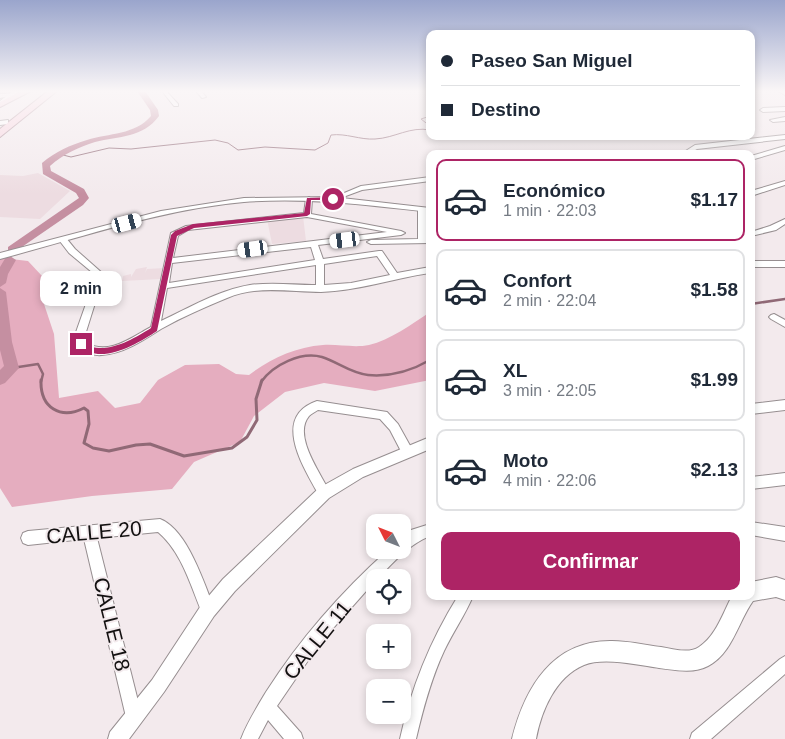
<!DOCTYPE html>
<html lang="es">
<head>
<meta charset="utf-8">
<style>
	:root { --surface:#fff; --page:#f6f6f7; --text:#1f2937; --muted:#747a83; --line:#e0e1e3; --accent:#ad2465 }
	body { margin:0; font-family:Helvetica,sans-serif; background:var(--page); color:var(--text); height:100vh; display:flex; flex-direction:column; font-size:19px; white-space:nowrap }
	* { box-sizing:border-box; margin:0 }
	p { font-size:16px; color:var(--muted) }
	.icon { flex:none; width:28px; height:28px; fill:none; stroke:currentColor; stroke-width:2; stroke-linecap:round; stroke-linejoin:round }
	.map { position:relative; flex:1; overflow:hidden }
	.side { position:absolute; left:426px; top:150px; width:329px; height:450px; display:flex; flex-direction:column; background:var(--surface); border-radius:10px; box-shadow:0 2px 8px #0003 }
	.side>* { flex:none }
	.hud { position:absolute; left:426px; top:30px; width:329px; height:110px; border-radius:10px; box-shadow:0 2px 8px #0003; display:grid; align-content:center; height:110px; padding:0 15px; background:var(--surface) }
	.needle { width:32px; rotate:312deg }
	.fabs { position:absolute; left:366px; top:514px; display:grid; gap:10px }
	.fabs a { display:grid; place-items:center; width:45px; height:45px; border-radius:10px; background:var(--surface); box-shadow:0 2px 8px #0003; font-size:25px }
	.end { position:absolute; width:22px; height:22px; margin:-11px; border:6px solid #ad2465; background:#fff; box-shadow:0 0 0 2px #fff }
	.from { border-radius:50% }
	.bubble { position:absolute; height:35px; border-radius:10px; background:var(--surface); box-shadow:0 2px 8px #0003; font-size:16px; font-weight:800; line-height:35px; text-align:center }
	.car { position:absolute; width:15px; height:30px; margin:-15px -8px; border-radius:6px; box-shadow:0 0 4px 1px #0007; background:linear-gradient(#fff 24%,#345 0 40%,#fff 0 76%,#345 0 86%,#fff 0) }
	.hud b { display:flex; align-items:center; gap:18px; height:48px; font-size:19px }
	.hud b+b { border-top:1px solid var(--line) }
	.hud i { width:12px; height:12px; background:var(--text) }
	ul { padding:9px 0 0; list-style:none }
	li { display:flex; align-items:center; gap:15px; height:82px; margin:0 10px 8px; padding:0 5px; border:2px solid var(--line); border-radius:10px }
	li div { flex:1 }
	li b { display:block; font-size:19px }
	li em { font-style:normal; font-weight:800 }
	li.on { border-color:var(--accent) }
	li>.icon { width:45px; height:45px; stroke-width:1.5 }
	.cta { display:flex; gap:10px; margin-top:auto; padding:10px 15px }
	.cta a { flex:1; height:58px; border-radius:10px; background:var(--accent); color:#fff; font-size:20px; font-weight:800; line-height:58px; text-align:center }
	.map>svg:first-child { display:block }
	.built { fill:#eddce1 }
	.forest { fill:#e5adbf }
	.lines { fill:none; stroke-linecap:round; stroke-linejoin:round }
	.stream-far2 { stroke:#906976; stroke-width:1 }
	.stream-far1 { stroke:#906976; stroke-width:2.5 }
	.stream { stroke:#906976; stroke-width:3 }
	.river { fill:#c58fa1; fill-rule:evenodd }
	.minor-casing { stroke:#968e90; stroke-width:2 }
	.tertiary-casing { stroke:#968e90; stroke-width:2 }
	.secondary-casing { stroke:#968e90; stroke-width:2 }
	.trunk-casing { stroke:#a78791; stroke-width:2 }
	.minor { fill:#fff; fill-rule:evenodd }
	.tertiary { fill:#fff; fill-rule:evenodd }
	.secondary { fill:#fff; fill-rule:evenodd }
	.trunk { fill:#f8d2de; fill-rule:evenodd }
	.route { fill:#ad2465 }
	.labels { text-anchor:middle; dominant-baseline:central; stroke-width:4; stroke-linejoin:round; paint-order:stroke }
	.near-street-label { font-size:21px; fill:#131111; stroke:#f3eaed }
</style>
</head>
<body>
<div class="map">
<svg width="785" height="739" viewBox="0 0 785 739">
	<rect width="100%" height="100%" fill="#f3eaed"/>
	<path class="built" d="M38,173L70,191L40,219L0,217V175L23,176Z
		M303,216L306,241L272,244L267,219Z
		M147,267L145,273L147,269L165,268L161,279L122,281L123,276L131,274V277L136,269Z"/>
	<path class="forest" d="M2,258L28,261L42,276V298L54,334L59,398L98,391L115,408L140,403L158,380L185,365L219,364L236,374L249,375C270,359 295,347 323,345C338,344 354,348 369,345C390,340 412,324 430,312V380L375,391L324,383L285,392L254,416L240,442L194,462L172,489L92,496L12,507L0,488V259Z"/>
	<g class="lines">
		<path class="stream-far2" d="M751,102L753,103L751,104
			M430,116L421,119L430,126
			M59,154L71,157L109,148L131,149L215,140L228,143L238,150L265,147L315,150L328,143L331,135C346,133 360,140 375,139C395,138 410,126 430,130"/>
		<path class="stream-far1" d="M751,304L785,299
			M12,368L38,364L43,374L41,382
			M261,382C273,365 301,351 322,357C338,362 350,373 368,375C390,377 411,371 430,360"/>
		<path class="stream" d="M41,380C40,408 61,420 84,408L88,411L89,424L84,443L93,448L109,451L136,445L150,444L184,456L232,448L247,437L257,420L256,399L262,380"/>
		<path class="river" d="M137,91H145L158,110L159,116C143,138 119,136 95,142C79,147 63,154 50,166L51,171L84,189L89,198L83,205L16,251H8V247L79,198L76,193L43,174L42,163C55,152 70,145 87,140C109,133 135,135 151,116L150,110Z
			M10,256L16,260L8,274L6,283L0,287V267L6,257Z
			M0,288L6,292L12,342L19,368L5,383L0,385V370L4,366L0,350Z"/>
		<defs>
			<path id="minor" d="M162,91H166L178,104V106H174Z
				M196,91H201L206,97L202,98Z
				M778,91L785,92V95Z
				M785,107V111L763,112L760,110L763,108Z
				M785,117V121L773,122L770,120Z
				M785,135V139L697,149L688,154H681L695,145Z
				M785,146V150L751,160V156Z
				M430,177V181L362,190L335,200L330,199L361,186Z
				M309,197L312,199L311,214L401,231L405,233L401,235L318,245L323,259L379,251H382L397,273L430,267V273C394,278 358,291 321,292C289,292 258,285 227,298C205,307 182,317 161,329C144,340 123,354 102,355C93,356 85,352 78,346L75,335L93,284V273L69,253L59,240L60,238H66L75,249L101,272V284L85,335L86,342C107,357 132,337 151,327L171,233L186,226L304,213L306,199ZM307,217L387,232L173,258L178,236L188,230ZM311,247L315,260L169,283L172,263ZM377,256L390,275L351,283L324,285V264ZM316,265V285C294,285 272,282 250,285C219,290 189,308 161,321L167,288Z
				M422,208L426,210V239H430V243L371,244L367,242L371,240L418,239V210Z
				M785,219V224L776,230L751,236V232L770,226Z
				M751,261H785V267H751Z
				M774,314L785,320V327L771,319L769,317L771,315Z
				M317,401L387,412L398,424L413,451L411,455L407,456L403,455L390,430L380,419L318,410C315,412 311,414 309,416C292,436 322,475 330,493L328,497L324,499L320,497C305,470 270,417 317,401Z
				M785,473V485L751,489V477Z
				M160,519C188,530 204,584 215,610L213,615L208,617L203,615C191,587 182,552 158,532L97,538L142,717L140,723L134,725L128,723L126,717L84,539L28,545L23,543L21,538L23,533L28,531Z
				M751,522L785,527V541L751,535Z
				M430,524V536C409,544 394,562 378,578H375V581L320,643L277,706L301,733L303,739H284L268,720L258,739H241C247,723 257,707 266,692C300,639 341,592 388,550H402V537L411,530Z
				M458,596H473C465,615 453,632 444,651C431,679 423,709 416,739H400C411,688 430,641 458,596Z
				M785,656V674L711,739H690L692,733L780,659Z"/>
			<path id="tertiary" d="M15,93V95L0,98V94Z
				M785,181V185L751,196V191Z
				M333,197L430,208V212C368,205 307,197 244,202C163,209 79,238 0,259V253L161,211L244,198Z
				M785,400V410L751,414V404Z
				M430,437V449L363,477L329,498L235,591L214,616L164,692L129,739H108L110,732L152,680L202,604L223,579L319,488L353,469Z"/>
			<path id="secondary" d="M13,91H20L0,106V101Z
				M8,120V124L0,125V121Z
				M776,577L785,580V600L776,597L753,601C738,622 732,654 708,666C693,674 675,670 659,668C638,665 604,657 584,665C555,677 541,712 536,739H512C525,687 553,640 612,641C628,641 645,645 661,647C673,649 689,654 699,647C716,636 723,613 732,596H751V582Z"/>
			<path id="trunk" d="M21,91H31L0,107V102Z
				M48,91H57L0,137V129Z"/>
		</defs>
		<use href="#minor" class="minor-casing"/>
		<use href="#tertiary" class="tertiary-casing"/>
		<use href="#secondary" class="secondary-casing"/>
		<use href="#trunk" class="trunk-casing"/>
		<use href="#minor" class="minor"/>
		<use href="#tertiary" class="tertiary"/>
		<use href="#secondary" class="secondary"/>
		<use href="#trunk" class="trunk"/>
	</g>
	<linearGradient id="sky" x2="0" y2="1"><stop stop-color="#9aa5cc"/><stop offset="0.47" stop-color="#faf6f7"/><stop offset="1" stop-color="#faf6f7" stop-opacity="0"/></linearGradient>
	<rect width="785" height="194" fill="url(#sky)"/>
	<path class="route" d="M333,197L335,200H311L310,214L307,216L194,228L177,236L157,331C137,344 101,366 79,346V342L81,341C85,343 88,346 92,347C112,352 135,338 151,328L171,235L175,231L193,224L304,213L307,198Z"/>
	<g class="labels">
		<g class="near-street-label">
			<text transform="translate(94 532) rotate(-5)">CALLE 20</text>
			<text transform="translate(112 624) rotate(76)">CALLE 18</text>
			<text transform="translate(317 640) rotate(-51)">CALLE 11</text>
		</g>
	</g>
</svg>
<div class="fabs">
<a><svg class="needle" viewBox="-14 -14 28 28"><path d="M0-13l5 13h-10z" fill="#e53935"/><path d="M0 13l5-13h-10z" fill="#747a83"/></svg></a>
<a><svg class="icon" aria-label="locate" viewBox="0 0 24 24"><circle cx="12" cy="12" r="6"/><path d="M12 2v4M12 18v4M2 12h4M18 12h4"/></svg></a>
<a>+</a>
<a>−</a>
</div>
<i class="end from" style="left:333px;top:199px"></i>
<i class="end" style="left:81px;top:344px"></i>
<div class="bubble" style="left:40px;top:271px;width:82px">2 min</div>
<i class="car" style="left:127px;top:223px;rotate:75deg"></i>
<i class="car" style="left:345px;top:240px;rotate:263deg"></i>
<i class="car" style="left:253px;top:249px;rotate:262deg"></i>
<div class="hud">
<b><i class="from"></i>Paseo San Miguel</b>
<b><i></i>Destino</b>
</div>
<section class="side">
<ul>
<li class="on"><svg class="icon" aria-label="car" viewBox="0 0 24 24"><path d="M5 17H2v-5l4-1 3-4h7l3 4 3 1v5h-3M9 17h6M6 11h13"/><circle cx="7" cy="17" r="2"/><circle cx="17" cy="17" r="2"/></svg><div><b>Económico</b><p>1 min · 22:03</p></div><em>$1.17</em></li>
<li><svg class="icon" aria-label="car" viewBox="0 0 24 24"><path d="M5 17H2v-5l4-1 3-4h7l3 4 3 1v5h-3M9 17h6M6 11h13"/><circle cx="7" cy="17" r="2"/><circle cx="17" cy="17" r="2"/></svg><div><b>Confort</b><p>2 min · 22:04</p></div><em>$1.58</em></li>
<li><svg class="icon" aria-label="car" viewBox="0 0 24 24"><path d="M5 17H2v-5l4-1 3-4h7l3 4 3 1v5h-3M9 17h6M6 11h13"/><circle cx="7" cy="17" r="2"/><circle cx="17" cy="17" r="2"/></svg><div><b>XL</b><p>3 min · 22:05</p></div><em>$1.99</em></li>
<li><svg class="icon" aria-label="car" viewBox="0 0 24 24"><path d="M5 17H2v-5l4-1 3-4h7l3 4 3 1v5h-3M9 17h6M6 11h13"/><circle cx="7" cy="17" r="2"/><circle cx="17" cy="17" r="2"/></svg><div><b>Moto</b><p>4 min · 22:06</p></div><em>$2.13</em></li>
</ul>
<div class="cta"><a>Confirmar</a></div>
</section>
</div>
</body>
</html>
